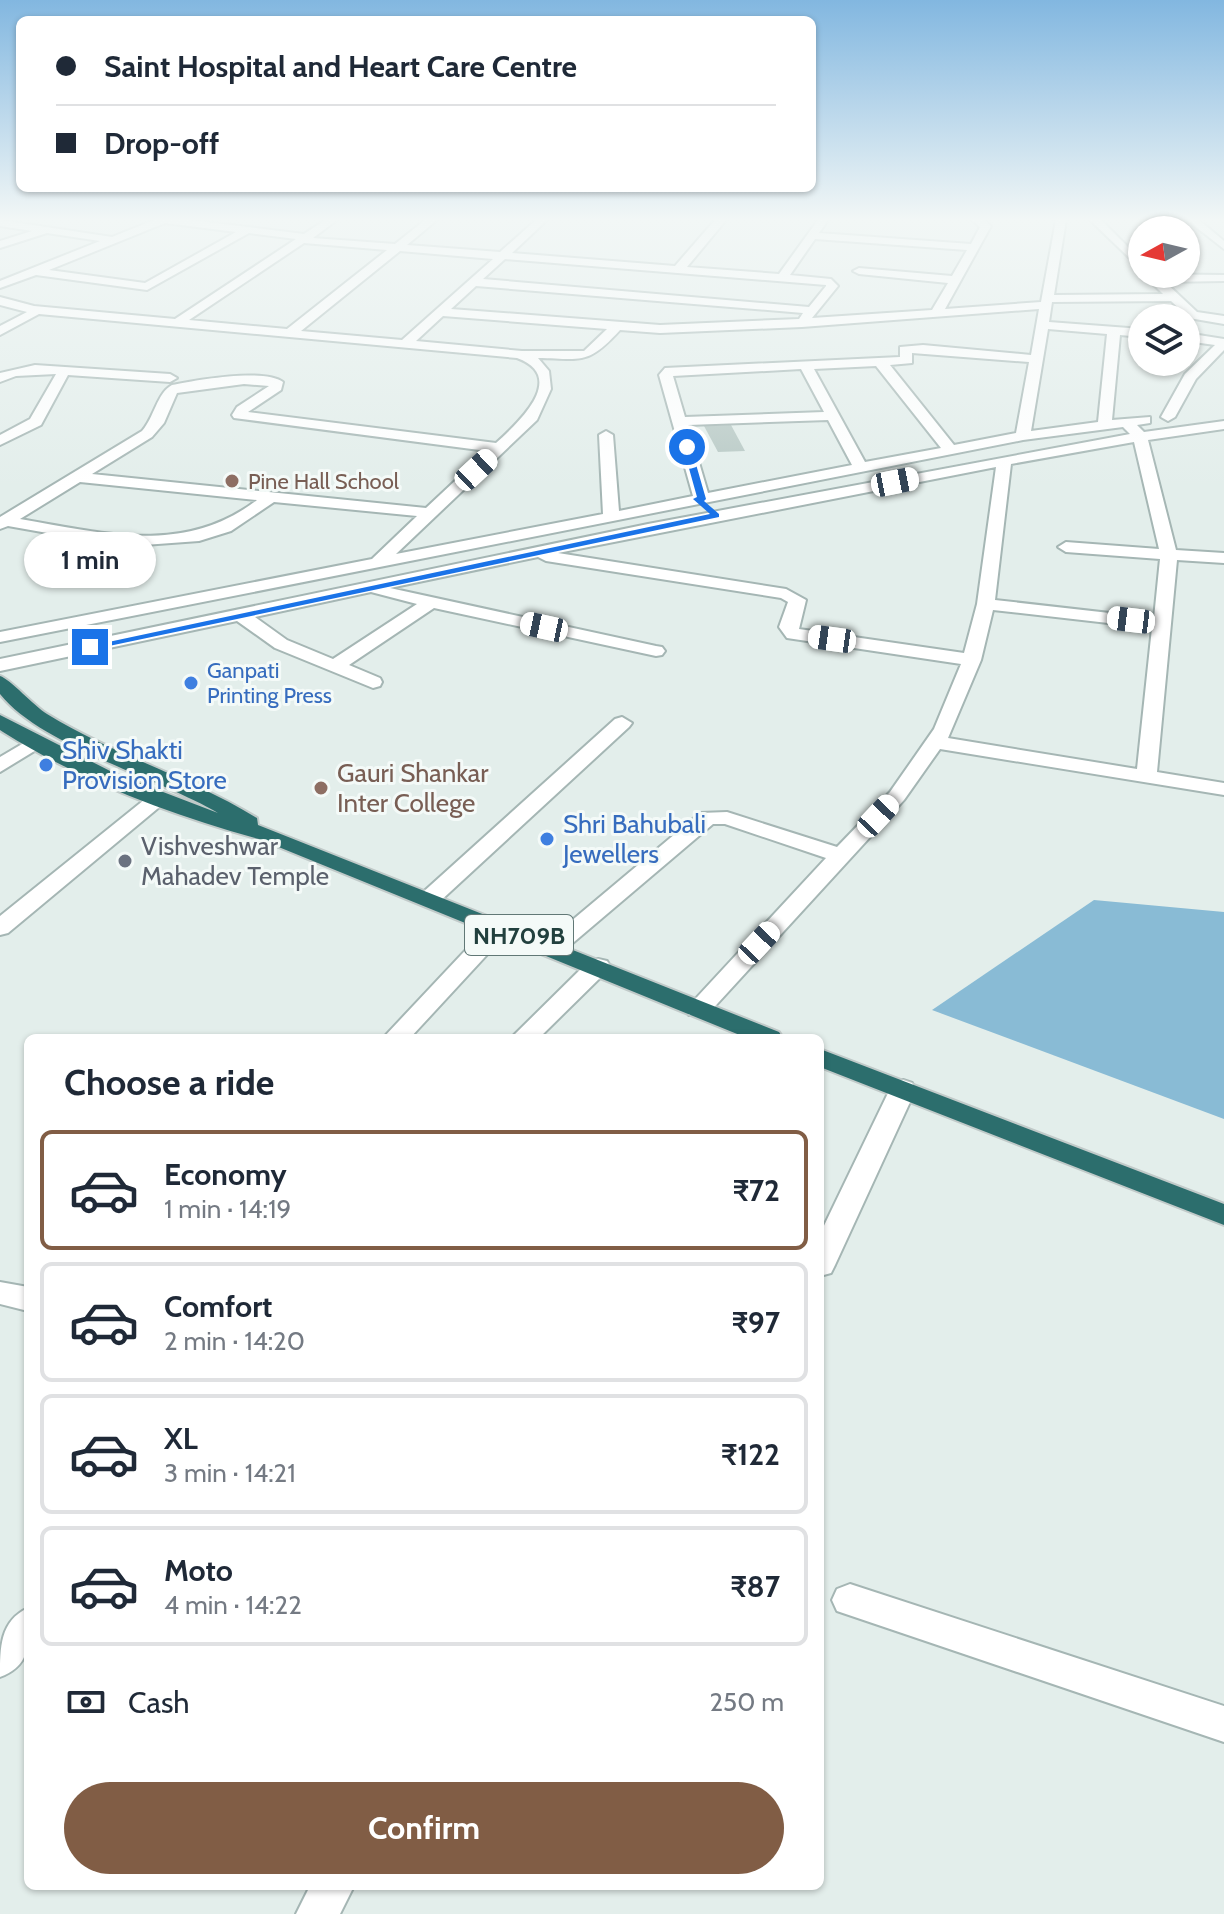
<!DOCTYPE html>
<html lang="en">
<head>
<meta charset="utf-8">
<style>
	:root { --surface:#fff; --page:#f6f6f7; --text:#1f2937; --muted:#747a83; --line:#e0e1e3; --accent:#815d45 }
	body { margin:0; font-family:Cabin,sans-serif; background:var(--page); color:var(--text); height:100vh; display:flex; flex-direction:column; font-size:30px; white-space:nowrap }
	* { box-sizing:border-box; margin:0 }
	p { font-size:26px; color:var(--muted) }
	.icon { flex:none; width:44px; height:44px; fill:none; stroke:currentColor; stroke-width:2; stroke-linecap:round; stroke-linejoin:round }
	.map { position:relative; flex:1; overflow:hidden }
	.drawer { position:absolute; left:24px; top:1034px; width:800px; height:856px; display:flex; flex-direction:column; background:var(--surface); border-radius:12px; box-shadow:0 2px 6px #0004 }
	.drawer>* { flex:none }
	.banner { position:absolute; left:16px; top:16px; width:800px; height:176px; border-radius:12px; box-shadow:0 2px 6px #0004; display:grid; align-content:center; height:176px; padding:0 40px; background:var(--surface) }
	.needle { width:52px; rotate:262deg }
	.fabs { position:absolute; left:1128px; top:216px; display:grid; gap:16px }
	.fabs a { display:grid; place-items:center; width:72px; height:72px; border-radius:50%; background:var(--surface); box-shadow:0 2px 6px #0004; font-size:40px }
	.end { position:absolute; width:36px; height:36px; margin:-18px; border:10px solid #1a73e8; background:#fff; box-shadow:0 0 0 4px #fff }
	.from { border-radius:50% }
	.bubble { position:absolute; height:56px; border-radius:28px; background:var(--surface); box-shadow:0 2px 6px #0004; font-size:26px; font-weight:800; line-height:56px; text-align:center }
	.car { position:absolute; width:24px; height:48px; margin:-24px -12px; border-radius:10px; box-shadow:0 0 6px 2px #0007; background:linear-gradient(#fff 24%,#345 0 40%,#fff 0 76%,#345 0 86%,#fff 0) }
	.banner b { display:flex; align-items:center; gap:28px; height:76px; font-size:30px }
	.banner b+b { border-top:2px solid var(--line) }
	.banner i { width:20px; height:20px; background:var(--text) }
	ul { padding:0; list-style:none }
	li { display:flex; align-items:center; gap:24px; height:120px; margin:0 16px 12px; padding:0 24px; border:4px solid var(--line); border-radius:12px }
	li div { flex:1 }
	li b { display:block; font-size:30px }
	li em { font-style:normal; font-weight:800 }
	li.selected { border-color:var(--accent) }
	li>.icon { width:72px; height:72px; stroke-width:1.5 }
	h2 { padding:0 40px; font-size:36px; line-height:96px }
	.pay { display:flex; align-items:center; gap:20px; height:88px; padding:0 40px; font-size:30px }
	.pay p { margin-inline-start:auto }
	.button { display:flex; gap:16px; margin-top:auto; padding:16px 40px }
	.button a { flex:1; height:92px; border-radius:48px; background:var(--accent); color:#fff; font-size:32px; font-weight:800; line-height:92px; text-align:center }
	.map>svg:first-child { display:block }
	.water { fill:#89bbd5 }
	.building { fill:#b8c9c5 }
	.lines { fill:none; stroke-linecap:round; stroke-linejoin:round }
	.minor-casing { stroke:#a5b6b4; stroke-width:4 }
	.highway-casing { stroke:#c1cac9; stroke-width:4 }
	.minor { fill:#fff; fill-rule:evenodd }
	.highway { fill:#2c6e6d; fill-rule:evenodd }
	.route { fill:#1a73e8 }
	.education-dot { fill:#8d6e63; stroke:#f4faf8; stroke-width:3 }
	.shop-dot { fill:#3f7fe0; stroke:#f4faf8; stroke-width:3 }
	.worship-dot { fill:#6b7280; stroke:#f4faf8; stroke-width:3 }
	.labels { text-anchor:middle; dominant-baseline:central; stroke-width:6; stroke-linejoin:round; paint-order:stroke }
	.far-education-label { font-size:22px; fill:#785e54; stroke:#f4faf8; text-anchor:start }
	.far-shop-label { font-size:22px; fill:#366cbe; stroke:#f4faf8; text-anchor:start }
	.shield { fill:#f4faf8; stroke:#617876; stroke-width:2 }
	.shield-label { font-size:24px; font-weight:bold; fill:#22403e }
	.shop-label { font-size:26px; fill:#366cbe; stroke:#f4faf8; text-anchor:start }
	.education-label { font-size:26px; fill:#785e54; stroke:#f4faf8; text-anchor:start }
	.worship-label { font-size:26px; fill:#5b616d; stroke:#f4faf8; text-anchor:start }
</style>
</head>
<body>
<div class="map">
<svg width="1224" height="1914" viewBox="0 0 1224 1914">
	<rect width="100%" height="100%" fill="#e3eeeb"/>
	<path class="water" d="M1094,900L1224,912V1119L932,1010Z"/>
	<path class="building" d="M731,425L745,451L718,452L704,426Z"/>
	<g class="lines">
		<defs>
			<path id="minor" d="M0,220L112,237L154,220H190L304,234L325,220H337L313,238L395,244L425,220H437L407,245L500,252L536,220H547L512,253L675,266L715,220H726L687,267L779,274L818,220H828L819,233L971,244L980,227L972,220H984L991,226L945,309L1041,302L1056,220H1066L1054,295L1163,294L1143,274L1224,275V281L1165,282L1197,312L1224,316V324L1189,318L1171,301L1052,302L1049,322L1142,329V337L1120,335L1112,420L1150,417V423L1137,425L1144,432L1224,421V429L1148,440L1176,550L1224,553V563L1177,560L1157,772L1224,783V795L940,749L904,800L707,1015H689L686,1009L826,858L725,824H713L561,953H545L541,948L545,943L700,813L727,812L837,847L890,792L934,729L961,664L787,638L779,627L788,602L781,598L546,561L538,557L390,588L656,646L662,647L665,651L662,655L656,656L434,608L349,665L380,678L382,682L380,686L373,688L275,648L237,621L0,671V659L648,524L1130,434L1123,427L1023,440L0,642V632L372,559L417,516L274,502L231,531L199,541L144,545L87,540L8,526L0,529V517L142,431C154,418 157,393 172,385C196,380 264,368 283,382L281,390L248,412L496,443C517,424 569,377 517,358L39,314L0,335V326L27,312L0,305V297L34,306L175,319L296,239L249,233L147,290L36,275L0,288V281L100,241L47,233L0,248V241L32,231L0,226ZM165,223L236,232L145,283L49,270ZM815,239L967,250L952,276L859,268L853,271L859,274L948,283L932,310L812,318L838,286L831,279L790,275ZM304,243L387,250L287,329L189,320ZM400,251L493,259L402,340L301,331ZM505,259L826,285V286L809,307L483,279ZM476,286L803,313L799,319L660,325L451,309ZM1039,309L1031,355L923,345L900,347V357L665,368L659,375L693,496L619,511L613,435L606,431L599,435L603,514L396,554L537,420L551,389L549,371L538,358C583,359 588,365 620,330L660,333L802,327ZM443,316L607,329L584,351H522L416,341ZM1048,329L1107,334L1098,422L1031,431ZM912,353L1029,362L1016,433L954,445L890,365L912,363ZM876,366L941,448L865,462L814,369ZM801,369L824,412L685,417L673,376ZM244,384L269,386L237,407L232,415L234,418L487,451L426,508L92,474L152,437L164,423L177,393ZM828,420L852,465L708,493L688,425ZM1134,442L1159,549L1066,542L1058,547L1066,552L1160,559L1154,618L995,600L1011,464ZM996,467L977,604L964,653L799,629L806,600L786,589L558,553ZM80,482L257,500C184,556 103,533 20,519ZM371,592L417,604L333,659L287,640L255,617ZM993,610L1152,628L1137,769L948,738L981,660Z
				M1090,220H1101L1142,261V270Z
				M1187,220H1199L1224,241V249Z
				M1186,333L1224,339V350L1196,379L1175,417L1168,421L1161,417L1185,374L1215,345L1186,341Z
				M35,365L170,374L177,378L170,382L68,375L41,425L0,445V435L30,419L56,374L16,376L0,382V373Z
				M622,717L632,723L629,727L437,904H421L418,899L421,894L615,719Z
				M34,737L41,739L44,743L41,747L0,772V757Z
				M156,794L167,800L163,804L8,933L0,935V916L149,796Z
				M500,920L508,922L512,927L508,932L410,1038H383L492,922Z
				M598,959L607,961L610,966L607,971L539,1038H511L589,961Z
				M903,1080L912,1083L916,1089L835,1265L831,1273L820,1276V1234L890,1089L894,1083Z
				M0,1282L28,1287V1311L0,1304Z
				M850,1584L1224,1706V1742L837,1611L832,1600L837,1589Z
				M28,1608C28,1639 34,1664 0,1677C0,1647 0,1621 28,1608Z
				M310,1886H354L340,1914H296Z"/>
			<path id="highway" d="M0,676C10,679 34,706 47,714C114,755 190,777 257,818L258,825L779,1032L783,1038H747L259,839C171,815 81,781 3,732L0,730V715L116,774L218,813C159,778 40,745 0,694Z
				M820,1049L1224,1204V1225L820,1067Z"/>
		</defs>
		<use href="#minor" class="minor-casing"/>
		<use href="#highway" class="highway-casing"/>
		<use href="#minor" class="minor"/>
		<use href="#highway" class="highway"/>
	</g>
	<linearGradient id="sky" x2="0" y2="1"><stop stop-color="#82b7e0"/><stop offset="0.45" stop-color="#f2f7f6"/><stop offset="1" stop-color="#f2f7f6" stop-opacity="0"/></linearGradient>
	<rect width="1224" height="488" fill="url(#sky)"/>
	<path class="route" d="M687,444L691,447L706,499L704,501L719,514V517L90,650L85,647L710,514L693,499L697,497L683,447Z"/>
	<g class="education-dot">
		<circle cx="232" cy="481" r="8"/>
		<circle cx="321" cy="788" r="8"/>
	</g>
	<g class="shop-dot">
		<circle cx="191" cy="683" r="8"/>
		<circle cx="46" cy="765" r="8"/>
		<circle cx="547" cy="839" r="8"/>
	</g>
	<circle class="worship-dot" cx="125" cy="861" r="8"/>
	<g class="labels">
		<g class="far-education-label">
			<text x="248" y="481">Pine Hall School</text>
		</g>
		<g class="far-shop-label">
			<text x="207" y="670">Ganpati<tspan x="207" dy="25">Printing Press</tspan></text>
		</g>
		<rect class="shield" x="465" y="915" width="108" height="40" rx="6"/>
		<g class="shield-label">
			<text x="519" y="935">NH709B</text>
		</g>
		<g class="shop-label">
			<text x="62" y="750">Shiv Shakti<tspan x="62" dy="30">Provision Store</tspan></text>
			<text x="563" y="824">Shri Bahubali<tspan x="563" dy="30">Jewellers</tspan></text>
		</g>
		<g class="education-label">
			<text x="337" y="773">Gauri Shankar<tspan x="337" dy="30">Inter College</tspan></text>
		</g>
		<g class="worship-label">
			<text x="141" y="846">Vishveshwar<tspan x="141" dy="30">Mahadev Temple</tspan></text>
		</g>
	</g>
</svg>
<div class="fabs">
<a><svg class="needle" viewBox="-14 -14 28 28"><path d="M0-13l5 13h-10z" fill="#e53935"/><path d="M0 13l5-13h-10z" fill="#747a83"/></svg></a>
<a><svg class="icon" aria-label="layers" viewBox="0 0 24 24"><path d="M12 4l9 5-9 5-9-5zM3 14l9 5 9-5"/></svg></a>
</div>
<i class="end from" style="left:687px;top:447px"></i>
<i class="end" style="left:90px;top:647px"></i>
<div class="bubble" style="left:24px;top:532px;width:132px">1 min</div>
<i class="car" style="left:476px;top:470px;rotate:47deg"></i>
<i class="car" style="left:895px;top:482px;rotate:79deg"></i>
<i class="car" style="left:1131px;top:620px;rotate:277deg"></i>
<i class="car" style="left:544px;top:627px;rotate:282deg"></i>
<i class="car" style="left:832px;top:639px;rotate:278deg"></i>
<i class="car" style="left:878px;top:816px;rotate:43deg"></i>
<i class="car" style="left:759px;top:943px;rotate:43deg"></i>
<div class="banner">
<b><i class="from"></i>Saint Hospital and Heart Care Centre</b>
<b><i></i>Drop-off</b>
</div>
<section class="drawer">
<h2>Choose a ride</h2>
<ul>
<li class="selected"><svg class="icon" aria-label="car" viewBox="0 0 24 24"><path d="M5 17H2v-5l4-1 3-4h7l3 4 3 1v5h-3M9 17h6M6 11h13"/><circle cx="7" cy="17" r="2"/><circle cx="17" cy="17" r="2"/></svg><div><b>Economy</b><p>1 min · 14:19</p></div><em>₹72</em></li>
<li><svg class="icon" aria-label="car" viewBox="0 0 24 24"><path d="M5 17H2v-5l4-1 3-4h7l3 4 3 1v5h-3M9 17h6M6 11h13"/><circle cx="7" cy="17" r="2"/><circle cx="17" cy="17" r="2"/></svg><div><b>Comfort</b><p>2 min · 14:20</p></div><em>₹97</em></li>
<li><svg class="icon" aria-label="car" viewBox="0 0 24 24"><path d="M5 17H2v-5l4-1 3-4h7l3 4 3 1v5h-3M9 17h6M6 11h13"/><circle cx="7" cy="17" r="2"/><circle cx="17" cy="17" r="2"/></svg><div><b>XL</b><p>3 min · 14:21</p></div><em>₹122</em></li>
<li><svg class="icon" aria-label="car" viewBox="0 0 24 24"><path d="M5 17H2v-5l4-1 3-4h7l3 4 3 1v5h-3M9 17h6M6 11h13"/><circle cx="7" cy="17" r="2"/><circle cx="17" cy="17" r="2"/></svg><div><b>Moto</b><p>4 min · 14:22</p></div><em>₹87</em></li>
</ul>
<div class="pay"><svg class="icon" aria-label="cash" viewBox="0 0 24 24"><path d="M3 7h18v10H3z"/><circle cx="12" cy="12" r="2"/></svg>Cash<p>250 m</p></div>
<div class="button"><a>Confirm</a></div>
</section>
</div>
</body>
</html>
